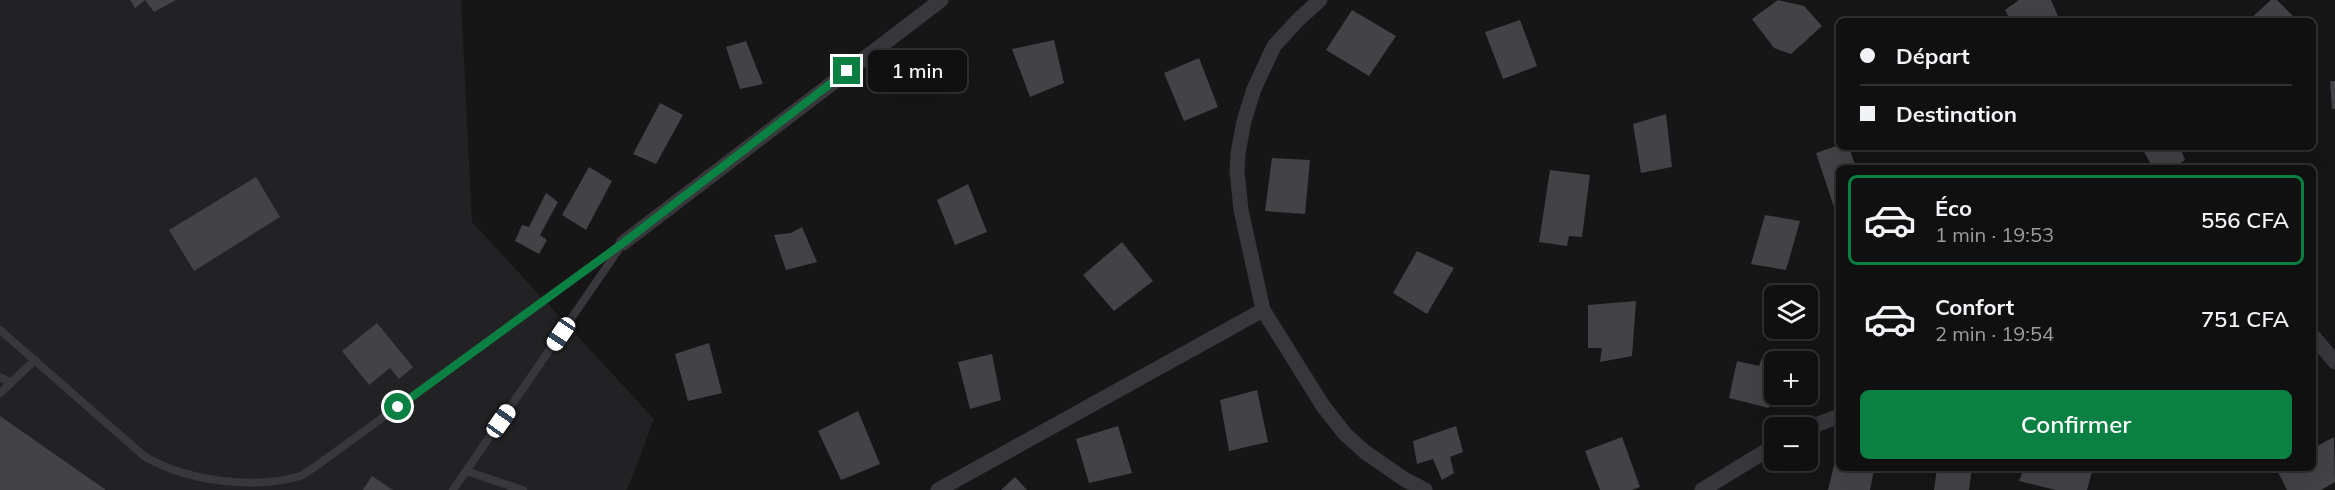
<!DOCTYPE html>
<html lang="fr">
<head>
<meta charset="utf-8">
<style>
	:root { --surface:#101011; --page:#1e1e1f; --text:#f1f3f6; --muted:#9c9d9f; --line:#303031; --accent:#0b8043 }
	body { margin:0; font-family:Mulish,sans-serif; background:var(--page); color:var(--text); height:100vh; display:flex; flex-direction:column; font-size:22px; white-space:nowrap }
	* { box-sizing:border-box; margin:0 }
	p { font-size:20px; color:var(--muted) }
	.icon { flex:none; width:33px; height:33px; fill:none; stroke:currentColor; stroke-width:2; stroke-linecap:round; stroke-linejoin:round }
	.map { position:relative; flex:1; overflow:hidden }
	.side { position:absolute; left:1836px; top:165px; width:480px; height:306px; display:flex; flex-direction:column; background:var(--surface); border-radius:9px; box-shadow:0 6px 24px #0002,0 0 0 2px var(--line) }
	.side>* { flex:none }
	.top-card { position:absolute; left:1836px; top:18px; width:480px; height:132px; border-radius:9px; box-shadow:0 6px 24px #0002,0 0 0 2px var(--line); display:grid; align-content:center; height:132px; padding:0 24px; background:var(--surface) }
	.fabs { position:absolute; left:1764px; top:285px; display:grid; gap:12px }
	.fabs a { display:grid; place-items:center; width:54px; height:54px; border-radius:9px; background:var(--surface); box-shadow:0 6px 24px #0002,0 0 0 2px var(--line); font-size:30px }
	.end { position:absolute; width:27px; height:27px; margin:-14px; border:8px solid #0b8043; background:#fff; box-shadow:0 0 0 3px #fff }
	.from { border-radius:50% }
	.bubble { position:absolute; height:42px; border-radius:9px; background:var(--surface); box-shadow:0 6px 24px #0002,0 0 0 2px var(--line); font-size:20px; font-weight:600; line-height:42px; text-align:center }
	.car { position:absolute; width:18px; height:36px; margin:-18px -9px; border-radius:8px; box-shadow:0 0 4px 2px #0007; background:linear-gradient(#fff 24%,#345 0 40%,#fff 0 76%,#345 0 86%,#fff 0) }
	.top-card b { display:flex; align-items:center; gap:21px; height:57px; font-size:22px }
	.top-card b+b { border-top:2px solid var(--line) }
	.top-card i { width:15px; height:15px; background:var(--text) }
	ul { padding:10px 0 0; list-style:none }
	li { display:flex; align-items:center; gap:18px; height:90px; margin:0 12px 9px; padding:0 12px; border:3px solid transparent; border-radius:9px }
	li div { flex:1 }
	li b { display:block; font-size:22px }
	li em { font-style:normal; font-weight:600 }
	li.on { border-color:var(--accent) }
	li>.icon { width:54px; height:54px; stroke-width:1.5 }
	.button { display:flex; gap:12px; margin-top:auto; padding:12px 24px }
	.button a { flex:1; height:69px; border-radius:9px; background:var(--accent); color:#fff; font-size:24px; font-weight:600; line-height:69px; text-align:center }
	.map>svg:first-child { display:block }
	.built { fill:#222224 }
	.building { fill:#434347 }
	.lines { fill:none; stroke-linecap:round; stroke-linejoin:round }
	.lane { stroke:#37373c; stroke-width:8 }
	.street { stroke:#37373c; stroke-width:15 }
	.route { stroke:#0b8043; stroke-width:8 }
</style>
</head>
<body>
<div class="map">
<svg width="2335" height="490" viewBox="0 0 2335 490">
	<rect width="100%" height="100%" fill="#161617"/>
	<path class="built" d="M0,0H461L472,222L654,419L627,490H0Z"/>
	<path class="building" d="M130,0H145L135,8Z
		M145,0H176L154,12Z
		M1778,0L1804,6L1822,26L1791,54L1774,48L1752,19Z
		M2019,0H2051L2060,21H2011L2005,10Z
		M2271,0H2277L2298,21H2248Z
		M1352,10L1396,36L1369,76L1326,50Z
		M1520,20L1537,66L1503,79L1485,32Z
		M1054,40L1064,83L1030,97L1012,49Z
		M746,41L763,84L740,89L726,47Z
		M1199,58L1218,107L1184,121L1164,73Z
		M2330,81H2335V109H2332Z
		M660,103L683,115L656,164L633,154Z
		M1666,114L1672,167L1641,173L1633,124Z
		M1839,145V147H1849L1856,168H1839V222L1816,153Z
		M2144,147H2192L2182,152L2185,160L2173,168H2153L2142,148Z
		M1272,158L1310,160L1305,214L1265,211Z
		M589,167L612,181L586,230L562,215Z
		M1550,170L1590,175L1582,237L1569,236L1567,246L1539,242Z
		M256,177L280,217L194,271L169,230Z
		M968,184L987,232L955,245L937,200Z
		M546,193L558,202L540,235L547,240L539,254L515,241L522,225L529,227Z
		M1765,215L1800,221L1786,270L1751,264Z
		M802,227L817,262L786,270L774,235L791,233Z
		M1122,242L1153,281L1114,311L1083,275Z
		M1417,251L1454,268L1427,314L1393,293Z
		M1636,301L1632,356L1600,362L1602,348H1588V305Z
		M377,323L413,367L399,379L390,368L369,385L342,351Z
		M709,343L722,393L688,401L675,354Z
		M992,354L1001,400L970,409L958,362Z
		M1762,358L1774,360V389L1769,408L1729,398L1737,361L1759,366Z
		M1257,390L1268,442L1229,451L1220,400Z
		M858,411L880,464L841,480L818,431Z
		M0,416L106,490H0Z
		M1118,426L1132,473L1089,483L1076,439Z
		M1456,426L1463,452L1450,457L1454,473L1442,480L1433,459L1417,464L1413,441Z
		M1622,437L1640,487L1632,490H1600L1585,451Z
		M2334,437L2335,482L2321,490H2287L2276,468H2313V448Z
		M1835,461L1839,462V468H1863L1874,470L1870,490H1828Z
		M1937,468H1972L1969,490H1934Z
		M2024,468H2093L2087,490H2056L2019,481Z
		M372,476L393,490H363Z
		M1015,477L1027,490H1001Z"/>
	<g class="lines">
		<path class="lane" d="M0,330L144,456C186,481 253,490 300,476C308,472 316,466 323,461L623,243
			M0,377L11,383
			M0,393L35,360
			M466,471L523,490
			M453,490L619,249"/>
		<path class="street" d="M1320,0L1299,19L1274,46L1254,89L1244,121L1238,153L1237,171L1241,210L1263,310L1323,406L1345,434L1365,452L1404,479L1425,490
			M623,243L941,0
			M2313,336L2335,362
			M1808,428L1839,416
			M938,490L1263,310
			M1702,490L1774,446"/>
	</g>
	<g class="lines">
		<path class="route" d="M398,407L623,243L847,71"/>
	</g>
</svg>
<div class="fabs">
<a><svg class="icon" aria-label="layers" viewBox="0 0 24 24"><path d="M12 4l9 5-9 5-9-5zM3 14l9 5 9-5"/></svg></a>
<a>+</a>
<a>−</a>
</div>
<i class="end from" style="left:398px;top:407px"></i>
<i class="end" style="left:847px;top:71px"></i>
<div class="bubble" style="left:868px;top:50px;width:99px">1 min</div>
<i class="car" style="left:561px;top:334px;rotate:214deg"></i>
<i class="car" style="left:501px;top:421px;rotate:35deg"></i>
<div class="top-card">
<b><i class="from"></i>Départ</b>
<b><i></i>Destination</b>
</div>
<section class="side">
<ul>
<li class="on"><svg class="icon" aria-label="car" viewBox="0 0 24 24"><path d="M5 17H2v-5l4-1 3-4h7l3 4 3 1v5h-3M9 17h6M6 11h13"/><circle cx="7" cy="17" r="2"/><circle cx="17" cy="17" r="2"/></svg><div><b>Éco</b><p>1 min · 19:53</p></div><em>556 CFA</em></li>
<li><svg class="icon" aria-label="car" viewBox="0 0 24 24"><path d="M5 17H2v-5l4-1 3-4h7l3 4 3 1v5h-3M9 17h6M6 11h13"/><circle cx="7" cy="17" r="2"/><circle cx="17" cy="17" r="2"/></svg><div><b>Confort</b><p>2 min · 19:54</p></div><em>751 CFA</em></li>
</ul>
<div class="button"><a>Confirmer</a></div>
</section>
</div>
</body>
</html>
